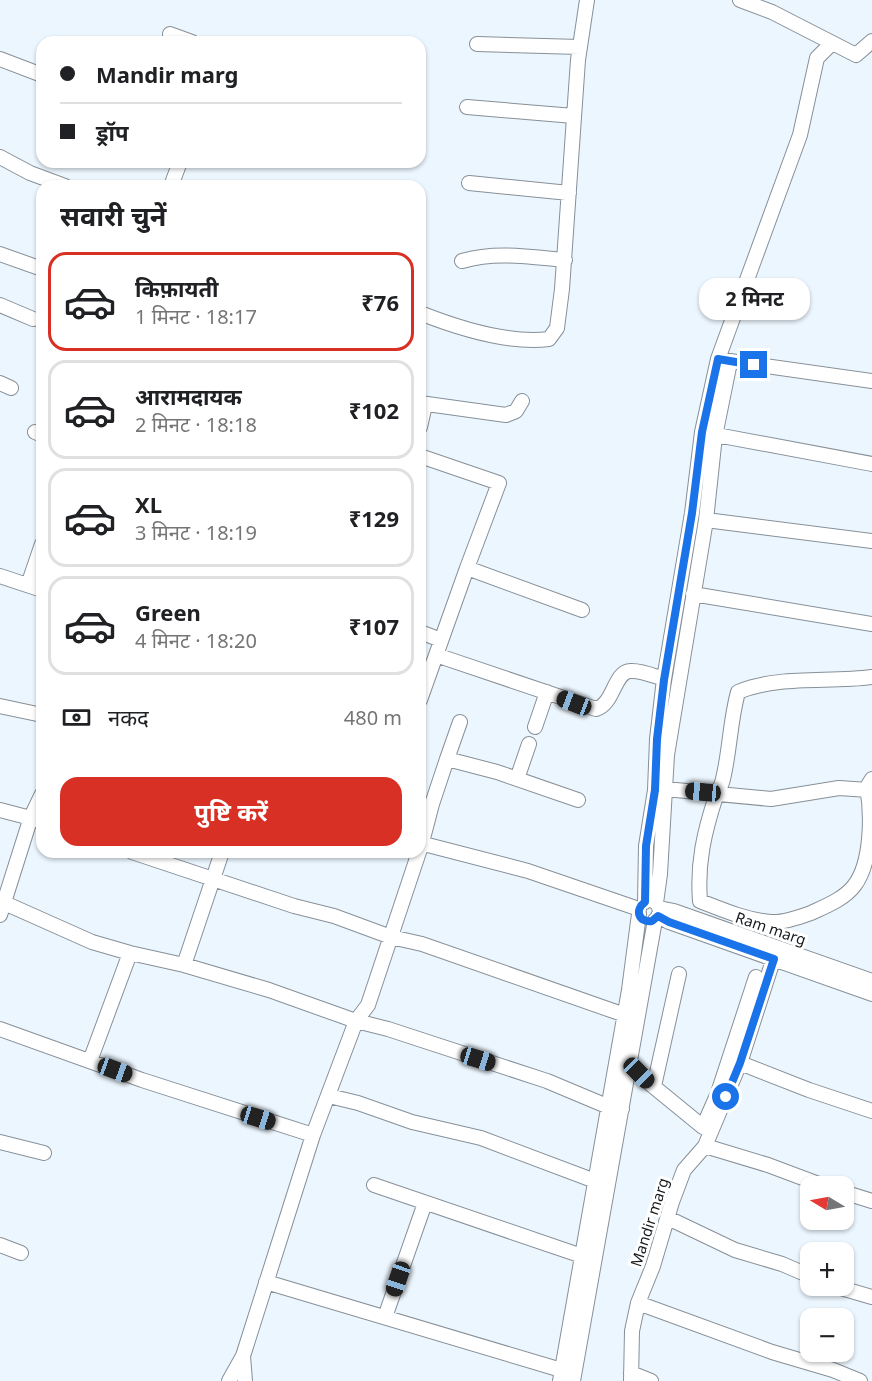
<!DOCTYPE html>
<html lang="hi">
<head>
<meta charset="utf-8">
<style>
	:root { --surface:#fff; --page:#f6f6f6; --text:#202124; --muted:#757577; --line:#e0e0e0; --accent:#d93025 }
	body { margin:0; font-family:"Noto Sans","Noto Sans Devanagari",sans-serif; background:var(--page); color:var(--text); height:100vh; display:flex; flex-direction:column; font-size:22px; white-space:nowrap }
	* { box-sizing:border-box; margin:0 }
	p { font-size:20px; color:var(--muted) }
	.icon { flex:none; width:33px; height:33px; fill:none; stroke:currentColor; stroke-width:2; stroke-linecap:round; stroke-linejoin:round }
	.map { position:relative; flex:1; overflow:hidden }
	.side { position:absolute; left:36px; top:180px; width:390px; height:678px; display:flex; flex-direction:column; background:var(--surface); border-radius:18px; box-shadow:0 2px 4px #0004 }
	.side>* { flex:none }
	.top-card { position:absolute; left:36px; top:36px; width:390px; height:132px; border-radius:18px; box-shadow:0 2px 4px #0004; display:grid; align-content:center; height:132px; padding:0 24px; background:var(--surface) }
	.needle { width:39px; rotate:280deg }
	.controls { position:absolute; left:800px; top:1176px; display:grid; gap:12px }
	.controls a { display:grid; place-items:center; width:54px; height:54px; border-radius:12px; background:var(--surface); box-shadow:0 2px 4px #0004; font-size:30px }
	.end { position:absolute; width:27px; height:27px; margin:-14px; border:8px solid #1a73e8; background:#fff; box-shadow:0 0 0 3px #fff }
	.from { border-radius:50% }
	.bubble { position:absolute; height:42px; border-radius:18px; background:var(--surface); box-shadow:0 2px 4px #0004; font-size:20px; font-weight:700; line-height:42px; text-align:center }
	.car { position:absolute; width:18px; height:36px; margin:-18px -9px; border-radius:8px; box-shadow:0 0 4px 2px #0007; background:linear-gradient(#222 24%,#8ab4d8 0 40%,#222 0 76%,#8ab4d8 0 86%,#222 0) }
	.top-card b { display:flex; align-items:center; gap:21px; height:57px; font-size:22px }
	.top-card b+b { border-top:2px solid var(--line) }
	.top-card i { width:15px; height:15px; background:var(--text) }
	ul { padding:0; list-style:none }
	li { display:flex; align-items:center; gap:18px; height:99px; margin:0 12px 9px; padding:0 12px; border:3px solid var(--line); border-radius:18px }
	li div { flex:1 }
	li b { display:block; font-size:22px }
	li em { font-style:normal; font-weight:700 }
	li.on { border-color:var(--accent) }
	li>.icon { width:54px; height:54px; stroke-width:1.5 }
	h2 { padding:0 24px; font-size:27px; line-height:72px }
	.pay { display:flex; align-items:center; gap:15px; height:66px; padding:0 24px; font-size:22px }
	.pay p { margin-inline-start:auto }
	.cta { display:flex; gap:12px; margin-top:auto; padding:12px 24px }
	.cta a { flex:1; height:69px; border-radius:18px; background:var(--accent); color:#fff; font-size:24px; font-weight:700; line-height:69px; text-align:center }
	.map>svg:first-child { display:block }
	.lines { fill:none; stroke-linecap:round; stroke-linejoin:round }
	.street-casing { stroke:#879098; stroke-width:16 }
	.street { stroke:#fff; stroke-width:14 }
	.route { stroke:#1a73e8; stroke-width:8 }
	.labels { text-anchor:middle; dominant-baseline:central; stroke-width:6; stroke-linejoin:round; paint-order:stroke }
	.street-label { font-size:15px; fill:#16191c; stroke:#fff }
</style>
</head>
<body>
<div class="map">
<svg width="872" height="1381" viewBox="0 0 872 1381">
	<rect width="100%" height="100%" fill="#ecf6fe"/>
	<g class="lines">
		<defs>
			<path id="street" d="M740,0L772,12L856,55L872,41
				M170,34L192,42
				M477,44L580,47
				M0,59L42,75
				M467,107L574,116
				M0,157L30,173L65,186
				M469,183L569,193
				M171,186L180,162
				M0,254L42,269
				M462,261C496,251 530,257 565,260
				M0,305L33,319
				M420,313C458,328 509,344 549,339L557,328L562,289L578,60L587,0
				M723,360L872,381
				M0,383L11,388
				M420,403L506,415L516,411L522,401
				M420,427L425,405
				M35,432L42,435
				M706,433L872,464
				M420,456L499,483L467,568
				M706,520L872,541
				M0,576L42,590
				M28,585L42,544
				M693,594L872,624
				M420,632L441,640
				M436,655L596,709C614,704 614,672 630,671C641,670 654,676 664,679
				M872,677C830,683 778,675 738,692C730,721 730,750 723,779C722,785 718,790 716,796C704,833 697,863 700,901C723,910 746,920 771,922C783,923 800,917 811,913C826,906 844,899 854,886C872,863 872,814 867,787L872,779
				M420,700L467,568L582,610
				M0,706L42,715
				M535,727L547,692
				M447,759L460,722
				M517,779L529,744
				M665,789L771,799L839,788L868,790
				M0,810L42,821
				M420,843L528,871L639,909
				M420,850L432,804L447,759L497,772L578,800
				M132,852L294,906L334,916L391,937L422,944L625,1015L638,1011
				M0,901L92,942L130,953L184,965L269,990L356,1021L388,1029L547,1081L609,1107L622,1109
				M645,902L646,846L655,790L657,739L664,679L692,513L702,432L718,359L800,135L817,58L832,43
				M656,903L660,874L667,755L706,520L715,436L730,362
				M659,908L674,911L872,981
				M0,915L31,817L42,794
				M658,916L669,922L872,994
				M184,965L222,852
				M0,1029L142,1080L313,1135
				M90,1061L130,953
				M740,1063L809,1090L872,1111
				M631,1064L648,1082L703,1127L718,1093L756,977
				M654,1086L679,974
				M329,1096L358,1103L412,1122L481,1138L603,1184
				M0,1142L44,1153
				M705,1146L768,1165L824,1186
				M374,1185L582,1256
				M843,1192L872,1201
				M668,1218L735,1250L782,1264L810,1276
				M0,1245L21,1253
				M266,1282L568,1372
				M834,1286L872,1297
				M638,1303L772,1352L833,1370L860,1381
				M385,1317L425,1203
				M243,1356L245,1381
				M631,1373L651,1381
				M229,1381L243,1356L313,1135L356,1021L368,1005L419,852
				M560,1381L629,990L639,914
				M573,1381L655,920
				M631,1381L632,1331L638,1303L653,1266L672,1202L684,1170L705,1146L740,1063L777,948"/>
		</defs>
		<use href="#street" class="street-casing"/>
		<use href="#street" class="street"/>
	</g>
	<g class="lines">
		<path class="route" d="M726,1097L740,1063L774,959L669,922L658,916L652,921C639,923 634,910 645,902L646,846L655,790L657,739L664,680L692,513L702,432L718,359L754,365"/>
	</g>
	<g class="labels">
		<g class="street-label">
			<text transform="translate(771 928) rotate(19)">Ram marg</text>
			<text transform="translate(649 1222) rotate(-72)">Mandir marg</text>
		</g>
	</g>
</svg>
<div class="controls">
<a><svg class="needle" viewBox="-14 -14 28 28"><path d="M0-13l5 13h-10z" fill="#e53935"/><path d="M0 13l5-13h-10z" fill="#757577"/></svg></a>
<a>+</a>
<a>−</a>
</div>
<i class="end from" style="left:726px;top:1097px"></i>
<i class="end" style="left:754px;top:365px"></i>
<div class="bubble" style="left:699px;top:278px;width:111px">2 मिनट</div>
<i class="car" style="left:574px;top:703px;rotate:291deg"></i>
<i class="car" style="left:703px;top:792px;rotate:275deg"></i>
<i class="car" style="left:478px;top:1059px;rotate:107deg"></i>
<i class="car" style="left:115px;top:1070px;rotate:110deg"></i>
<i class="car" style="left:639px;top:1073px;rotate:135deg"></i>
<i class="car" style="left:258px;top:1118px;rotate:107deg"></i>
<i class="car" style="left:398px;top:1279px;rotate:199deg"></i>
<div class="top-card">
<b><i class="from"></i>Mandir marg</b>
<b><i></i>ड्रॉप</b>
</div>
<section class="side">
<h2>सवारी चुनें</h2>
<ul>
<li class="on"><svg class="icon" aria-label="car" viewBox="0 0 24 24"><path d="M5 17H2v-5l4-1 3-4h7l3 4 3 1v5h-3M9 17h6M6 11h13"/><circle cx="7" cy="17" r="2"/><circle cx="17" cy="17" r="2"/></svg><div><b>किफ़ायती</b><p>1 मिनट · 18:17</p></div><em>₹76</em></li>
<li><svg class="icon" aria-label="car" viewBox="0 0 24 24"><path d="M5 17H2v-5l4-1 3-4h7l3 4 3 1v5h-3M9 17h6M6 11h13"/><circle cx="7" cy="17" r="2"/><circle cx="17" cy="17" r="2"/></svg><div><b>आरामदायक</b><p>2 मिनट · 18:18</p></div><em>₹102</em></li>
<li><svg class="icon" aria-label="car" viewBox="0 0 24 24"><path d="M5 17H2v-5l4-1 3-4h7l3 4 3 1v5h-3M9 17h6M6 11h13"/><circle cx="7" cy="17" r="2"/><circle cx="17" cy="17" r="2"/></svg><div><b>XL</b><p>3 मिनट · 18:19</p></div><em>₹129</em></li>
<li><svg class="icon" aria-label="car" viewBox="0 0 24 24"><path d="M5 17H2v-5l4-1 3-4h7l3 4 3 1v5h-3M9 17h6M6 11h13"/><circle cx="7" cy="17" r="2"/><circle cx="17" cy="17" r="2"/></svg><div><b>Green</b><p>4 मिनट · 18:20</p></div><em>₹107</em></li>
</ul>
<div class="pay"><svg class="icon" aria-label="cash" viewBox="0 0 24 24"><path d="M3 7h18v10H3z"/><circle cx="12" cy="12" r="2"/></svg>नकद<p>480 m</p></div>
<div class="cta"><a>पुष्टि करें</a></div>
</section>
</div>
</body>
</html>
